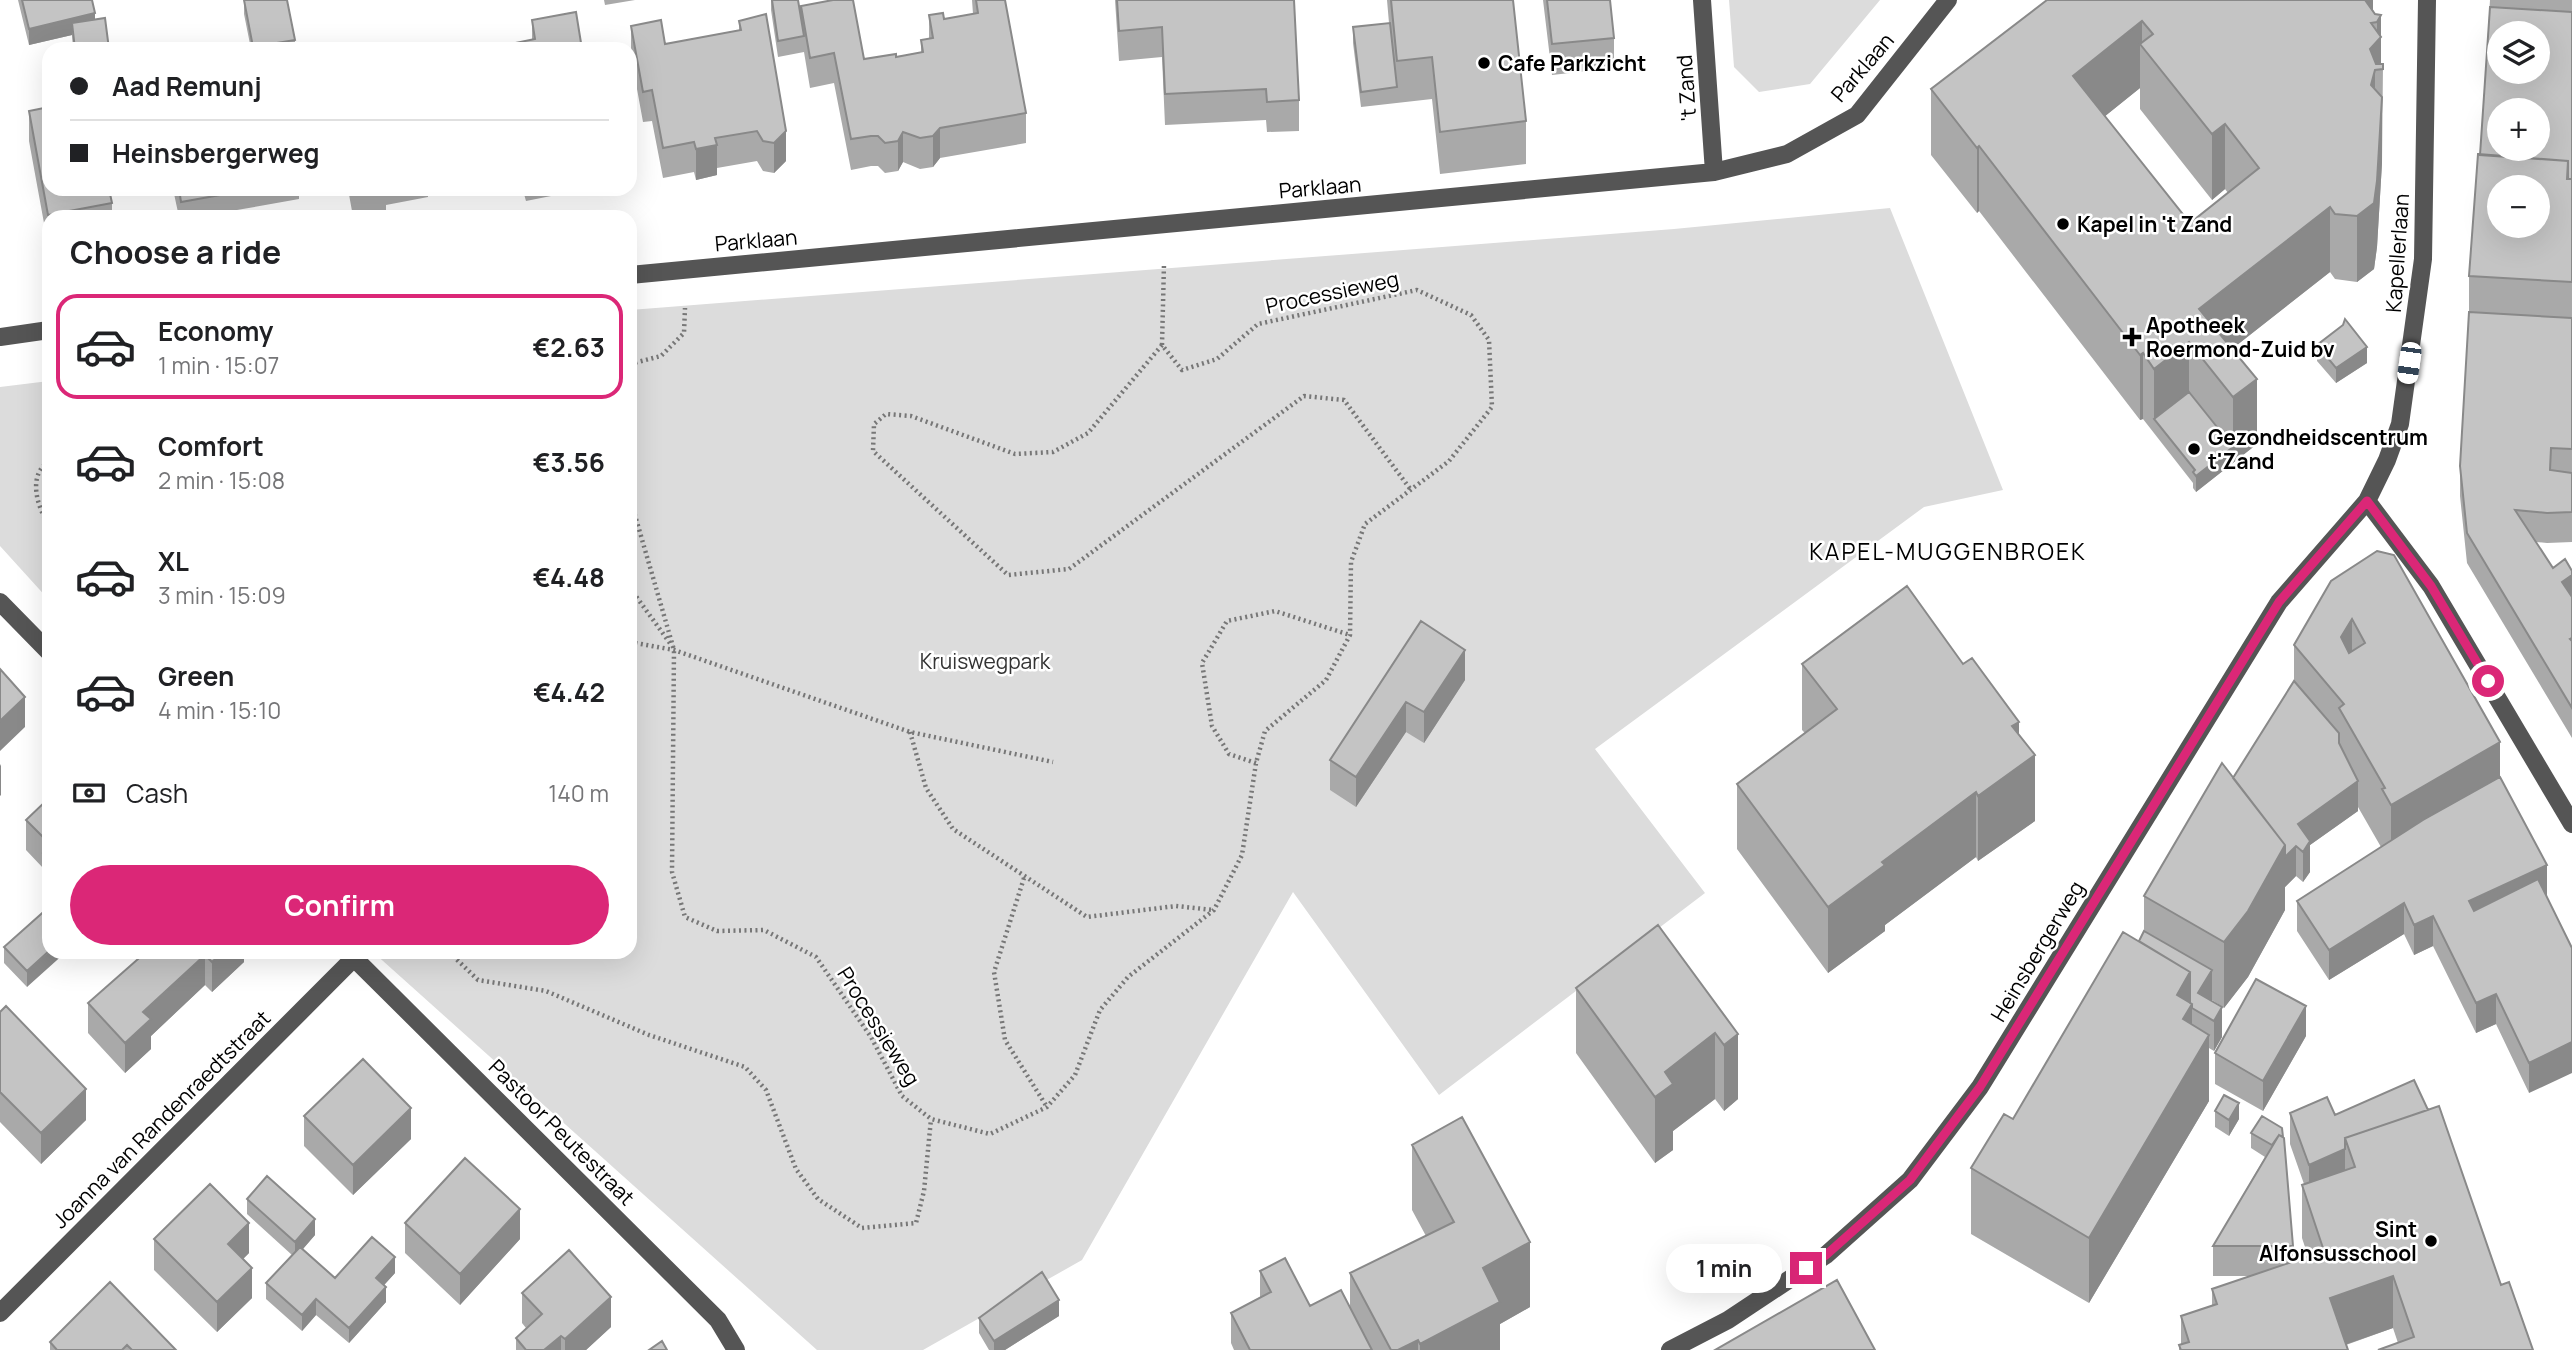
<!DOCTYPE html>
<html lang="en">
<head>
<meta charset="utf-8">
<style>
	:root { --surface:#fff; --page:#f2f2f2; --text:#202124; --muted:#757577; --line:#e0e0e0; --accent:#db2777 }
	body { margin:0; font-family:Manrope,sans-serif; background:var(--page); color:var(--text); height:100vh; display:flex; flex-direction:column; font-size:26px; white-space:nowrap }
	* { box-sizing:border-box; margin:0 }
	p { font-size:23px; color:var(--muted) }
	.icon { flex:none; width:38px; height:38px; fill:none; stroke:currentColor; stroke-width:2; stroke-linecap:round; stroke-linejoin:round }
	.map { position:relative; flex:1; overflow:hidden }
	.panel { position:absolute; left:42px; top:210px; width:595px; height:749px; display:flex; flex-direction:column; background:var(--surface); border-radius:21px; box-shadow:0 7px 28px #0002 }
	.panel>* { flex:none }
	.guide { position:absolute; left:42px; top:42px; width:595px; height:154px; border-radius:21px; box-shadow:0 7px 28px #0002; display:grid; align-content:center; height:154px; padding:0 28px; background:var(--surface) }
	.controls { position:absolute; left:2487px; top:21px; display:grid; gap:14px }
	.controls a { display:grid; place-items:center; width:63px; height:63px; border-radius:50%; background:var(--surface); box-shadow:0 7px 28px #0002; font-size:35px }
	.end { position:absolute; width:32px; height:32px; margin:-16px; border:9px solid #db2777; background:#fff; box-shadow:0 0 0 4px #fff }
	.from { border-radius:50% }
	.bubble { position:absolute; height:49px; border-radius:24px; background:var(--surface); box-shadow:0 7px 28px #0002; font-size:23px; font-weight:700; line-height:49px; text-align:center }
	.car { position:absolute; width:21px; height:42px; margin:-21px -10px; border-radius:9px; box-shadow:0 0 5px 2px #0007; background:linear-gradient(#fff 24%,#345 0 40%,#fff 0 76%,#345 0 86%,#fff 0) }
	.guide b { display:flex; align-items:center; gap:24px; height:66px; font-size:26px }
	.guide b+b { border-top:2px solid var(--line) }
	.guide i { width:18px; height:18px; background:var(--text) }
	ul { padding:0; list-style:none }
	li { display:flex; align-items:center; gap:21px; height:105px; margin:0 14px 10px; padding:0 14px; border:4px solid transparent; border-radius:21px }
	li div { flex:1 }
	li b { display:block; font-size:26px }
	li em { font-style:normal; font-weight:700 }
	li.current { border-color:var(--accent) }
	li>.icon { width:63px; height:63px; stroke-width:1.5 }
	h2 { padding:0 28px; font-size:32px; line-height:84px }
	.pay { display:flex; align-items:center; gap:18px; height:77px; padding:0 28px; font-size:26px }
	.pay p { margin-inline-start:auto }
	.button { display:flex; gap:14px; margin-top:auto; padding:14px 28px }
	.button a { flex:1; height:80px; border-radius:42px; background:var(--accent); color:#fff; font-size:28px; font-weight:700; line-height:80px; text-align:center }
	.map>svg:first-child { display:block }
	.green { fill:#dcdcdc }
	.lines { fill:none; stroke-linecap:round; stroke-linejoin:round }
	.path { stroke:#777; stroke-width:4.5; stroke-dasharray:2 3.5; stroke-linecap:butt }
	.minor { stroke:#555; stroke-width:18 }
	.wall { fill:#a9a9a9; fill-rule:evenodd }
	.shaded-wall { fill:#898989 }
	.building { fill:#c4c4c4; stroke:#898989; stroke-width:2; fill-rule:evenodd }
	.route { stroke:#db2777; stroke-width:9 }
	.poi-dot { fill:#000; stroke:#fff; stroke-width:2.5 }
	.labels { text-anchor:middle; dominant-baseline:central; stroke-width:5; stroke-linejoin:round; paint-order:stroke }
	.poi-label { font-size:21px; font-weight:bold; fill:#000; stroke:#fff; text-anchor:start }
	.street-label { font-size:21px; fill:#000; stroke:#fff }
	.park-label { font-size:21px; fill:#333; stroke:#fff }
	.neighbourhood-label { font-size:23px; letter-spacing:2px; fill:#000; stroke:#fff }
</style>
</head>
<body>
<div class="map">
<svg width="2572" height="1350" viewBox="0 0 2572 1350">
	<rect width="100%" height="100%" fill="#fff"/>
	<path class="green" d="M1729,0H1880L1810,84L1759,92L1734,67Z
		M1890,208L2003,490L1924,507L1595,749L1705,893L1439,1095L1293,892L1082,1260L923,1350H817L373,952H630V310L1674,229Z
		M49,381V600L0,546V387Z"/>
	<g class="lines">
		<path class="path" d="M1162,345L1088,433L1053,452L1015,454L911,416L886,414L874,424L873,451L1008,575L1069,569L1304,396L1344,400L1411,490
			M630,364L661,356L684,333L685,308
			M49,461C28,475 36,505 49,525
			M630,498L674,650L672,872L685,917L717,931L764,930L816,957L871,1037L902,1096L931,1119L990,1134L1047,1107L1075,1075L1100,1010L1128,977L1214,910L1242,855L1256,763L1265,731L1326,680L1350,635L1351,562L1365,524L1449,461L1492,407L1489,340L1471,315L1417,290L1258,324L1217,359L1182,370L1162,345L1164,264
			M630,588L672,646
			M630,642L674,650L910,732L1053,762
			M910,732L926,788L953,829L1087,917L1176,906L1213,910
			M1256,763L1229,754L1212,726L1202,663L1227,621L1275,611L1350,635
			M1024,878L994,972L1005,1040L1047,1107
			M449,952L478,980L546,991L649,1035L745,1067L766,1090L796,1169L818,1199L862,1228L916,1223L924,1191L931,1119"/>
		<path class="minor" d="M1702,0L1714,172
			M630,275L1714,172L1787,154L1857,115L1948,0
			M0,337L49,330
			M2367,501L2431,586L2572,824
			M0,602L49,652
			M348,952L718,1320L736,1350
			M0,1313L354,958
			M1670,1350L1728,1320L1826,1255L1910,1180L1980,1087L2279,602L2367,501L2387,460L2400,424L2423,259L2427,0"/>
	</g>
	<path class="wall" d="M18,0H92L95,20L109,49H73L72,35L29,45Z
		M244,0L295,40V49H251L244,14Z
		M604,0H635L605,5Z
		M771,0H798L801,17V6L864,59L896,57L921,52V40L929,39V15L944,19L973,14L972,0H1005L1026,113V143L940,158L933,167L920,169L903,162L898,171L885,173L878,166H871L851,170L834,83L810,88L804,52L778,57L771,10Z
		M1115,0H1294L1299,100V131L1267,132L1266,120L1165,125L1162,57L1119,61Z
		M1387,0H1513L1526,121V164L1440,174L1432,99L1361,107L1353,43V27L1389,23Z
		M1543,0H1610L1614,38V68L1552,75Z
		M2047,0H2373V10L2375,14L2381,15V64H2383L2382,163L2377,247L2374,269L2357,282L2335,279L2330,272L2232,349L2257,444L2196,492L2193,488V483L2143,419L2140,420L1979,211L1977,213L1931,155V89ZM2140,88V109L2212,200L2225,189L2228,193L2190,223L2105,116Z
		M2490,0H2572V542L2547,543L2536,542L2553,568L2572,571V738L2467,563L2460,496V466L2469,312V276L2480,155Z
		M532,20L582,49L532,40Z
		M739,21L786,161L774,173L763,171L757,161L717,168V175L696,180L694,172L663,178L652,121L643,122L631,56V26L665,44L739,30Z
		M29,111L112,203V217H49V245H48L29,141Z
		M173,189H299V199L237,210V217H179Z
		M348,189H428V197L386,205V210L363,214L361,210L352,211Z
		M517,189H556V195L526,201L524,194H518Z
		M2317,345L2367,363L2336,383L2317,361Z
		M2331,581L2500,777L2547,895L2529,1093L2496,1024L2476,1033L2433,946L2414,955L2404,934L2329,980L2297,931V901L2381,847L2358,807V811L2310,845V872L2303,882L2296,876L2285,887V910L2248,977L2224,1008L2212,1000V1001L2222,1037L2214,1051L2209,1048V1101L2089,1303L1971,1234V1168L2013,1119L2139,941L2144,931V896L2233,778L2294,681V645Z
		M1421,621L1465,680L1424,743L1406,732L1356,807L1330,790V760Z
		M1802,664H1963L2019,736L2035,821L1978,861L1976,857L1885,925V931L1828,973L1737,849V784L1805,733L1802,730Z
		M49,798V890L43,883V868L26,850V820Z
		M49,907L27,987L4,963V947Z
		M143,952H244V962L212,992L205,985L151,1036V1049L125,1073L88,1033V1003L145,953Z
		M1576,988L1738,1034V1099L1724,1111L1715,1099L1673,1131V1150L1655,1163L1576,1053Z
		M0,1012L86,1120L41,1164L0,1122Z
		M2306,1036L2263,1111L2215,1084V1053Z
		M2215,1111L2239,1119L2229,1136L2215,1127Z
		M2290,1113L2335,1115L2501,1285L2533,1350L2398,1343L2393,1328L2346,1345L2348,1350H2179V1345H2181V1316L2212,1306V1289L2250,1276H2213V1246L2265,1157L2251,1148V1133L2282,1128L2293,1246V1261L2308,1256L2302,1238V1185L2304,1184L2290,1144Z
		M304,1116L411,1139L353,1195L304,1146Z
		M1412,1145L1530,1307L1500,1324V1350H1234L1231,1343V1313L1260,1297V1271L1310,1306L1350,1308V1273L1426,1236L1412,1210Z
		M247,1199L315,1235L303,1249L335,1278L395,1273L384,1285L386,1302L349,1343L316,1315L302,1331L266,1299V1283L292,1255L247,1214Z
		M405,1223L520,1239L460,1305L405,1253Z
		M154,1239L249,1253L243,1259L252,1298L217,1332L154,1270Z
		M110,1282L176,1350H50V1342Z
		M522,1293L611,1327L586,1350H516V1338L526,1328L522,1323Z
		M1059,1316L1005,1350H989L979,1333V1318Z"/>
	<path class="shaded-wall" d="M2361,0H2373V23H2371L2377,41V22L2381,15V69L2375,70V135Z
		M95,13V29L72,23V35L29,45V29Z
		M2142,21V47L2140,44V88L2073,142V76Z
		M2382,97V163L2377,247L2374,269L2357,282V216Z
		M2225,124V189L2212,200V134Z
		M940,128V158L933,167V136Z
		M786,131V161L774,173V143Z
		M903,132V162L898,171V141Z
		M717,145V175L696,180V149Z
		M1979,146V211L1977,213V148Z
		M2330,207V272L2209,367L2199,309Z
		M2189,342V408L2154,419V369Z
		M2367,347V363L2336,383V368Z
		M2143,353V419L2140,420V355Z
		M2257,379V444L2196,492V476L2233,447V397Z
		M2572,575V605L2562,582Z
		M2352,619V685L2341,637Z
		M1465,650V680L1424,743V712Z
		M25,697V727L0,751V721Z
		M1406,702V732L1356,807V777Z
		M2019,722V766L2035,755V821L1978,861V796L2012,726Z
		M2500,742V808L2391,871V805Z
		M1,764V795L0,796V766Z
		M2358,781V811L2310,845V872L2303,882V852L2298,824Z
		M1976,792V857L1885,925V931L1828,973V907L1882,862Z
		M2285,845L2296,846V876L2285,887V910L2248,977L2224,1008V942Z
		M2547,865V895L2469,931V901Z
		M2404,903V934L2329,980V950Z
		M2433,916V946L2414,955V925Z
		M49,952H66L27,987V971Z
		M223,952H244V962L212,992V962Z
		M205,955V985L151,1036V1049L125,1073V1043L143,1012Z
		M2212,970V1000L2203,1015L2198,993Z
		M2190,972L2192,1004V1064L2209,1035V1101L2089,1303V1238L2177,995Z
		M2496,994V1024L2476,1033V1003Z
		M2306,1006V1036L2263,1111V1081Z
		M2222,1007V1037L2214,1051V1021Z
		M1715,1033V1099L1673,1131V1150L1655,1163V1097L1665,1072Z
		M1738,1034V1099L1724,1111V1045Z
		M2572,1042V1073L2529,1093V1063Z
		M86,1089V1120L41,1164V1133Z
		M2239,1103V1119L2229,1136V1120Z
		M411,1108V1139L353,1195V1165Z
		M2345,1149V1179L2309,1196V1165Z
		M520,1209V1239L460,1305V1274Z
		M315,1219V1235L295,1258V1242Z
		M249,1223V1253L228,1274V1244Z
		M1530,1242V1307L1500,1324V1350H1420V1344L1483,1268Z
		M395,1257V1273L376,1294V1278Z
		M252,1268V1298L217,1332V1302Z
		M2393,1276V1328L2330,1350V1298Z
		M386,1287V1302L349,1343V1328Z
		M611,1297V1327L586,1350H565V1339Z
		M316,1299V1315L302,1331V1315Z
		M1059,1300V1316L1005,1350H994V1341Z
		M561,1336V1350H544Z
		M1418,1340V1350H1398Z"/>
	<path class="building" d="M22,0H92L95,13L29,29Z
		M244,0H287L295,40L253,47Z
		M772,0H798L804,36L778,41Z
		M833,0H853L864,59L896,54V57L923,52L921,40L933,38L929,15L943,13L944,19L978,13L976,0H1005L1026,113L940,128L933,136L920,138L903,132L898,141L885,143L878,136H871L851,139L834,53L810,58L801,6Z
		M1117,0H1294L1299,100L1267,102L1266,89L1165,94L1162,27L1119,31Z
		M1391,0H1513L1526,121L1440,132L1432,57L1397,61Z
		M1547,0H1610L1614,38L1552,44Z
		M2047,0H2365L2375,14L2381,15L2377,22L2371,23L2381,37L2370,49L2376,64H2383V69L2375,70L2371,85L2382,97L2377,181L2374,203L2357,216L2335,214L2330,207L2199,309L2257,379L2233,397L2189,342L2154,369L2143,353L2140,355L1979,146L1977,148L1931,89ZM2142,21L2153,34L2140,44L2212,134L2225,124L2259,168L2190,223L2073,76Z
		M2490,7L2572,12V179H2568V161L2480,155ZM2499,33H2538V72H2499ZM2499,110H2538V149H2499Z
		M576,12L582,49H496L495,47L535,39L532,20Z
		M766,14L786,131L774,143L763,141L757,131L715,138L717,145L696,149L694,142L663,148L652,90L643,92L631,26L661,20L665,44L741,30L739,21Z
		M105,18L109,49H75L72,23Z
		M1390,23L1397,87L1361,92L1353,27Z
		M49,107V189H109L112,203L48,215L29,111Z
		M2478,154L2568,161L2567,179H2572V282L2469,276ZM2499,187H2538V226H2499Z
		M179,189H236L237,192L181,202Z
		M2469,312L2572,318V449L2551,448L2550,470L2572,473V512L2547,513L2515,510L2553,568L2565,559L2572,571V575L2562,582L2572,597V638L2570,639L2572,641V708L2467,533L2460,466Z
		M2345,319L2367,347L2336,368L2317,345L2343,325Z
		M2189,392L2233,447L2196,476L2193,472L2195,470L2154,419Z
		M2377,551L2394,555L2500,742L2391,805L2382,789L2385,788L2339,708L2344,704L2294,645L2331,581ZM2352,619L2365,643L2349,653L2341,637Z
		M1907,586L1963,664L1972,658L2019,722L2012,726L2035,755L1978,796L1976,792L1882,862L1885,865L1828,907L1737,784L1837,709L1802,664Z
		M1421,621L1465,650L1424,712L1406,702L1356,777L1330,760Z
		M0,669L25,697L0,721Z
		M2294,681L2339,733V743L2358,781L2298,824L2310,841L2303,852L2296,846L2285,857V845L2233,778Z
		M2222,763L2285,845L2248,911L2224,942L2144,896Z
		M2500,777L2547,865L2469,901L2474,911L2538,879L2572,948V1042L2529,1063L2496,994L2476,1003L2433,916L2414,925L2404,903L2329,950L2297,901L2423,820Z
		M49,798V843L26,820Z
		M49,848V860L43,853Z
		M49,907V951L27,971L4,947Z
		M1658,925L1738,1034L1724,1045L1715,1033L1665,1072L1673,1084L1655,1097L1576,988Z
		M2144,931L2212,970L2198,993L2222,1007L2214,1021L2192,1008V1004L2190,1003V972L2139,941Z
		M2123,932L2190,972L2177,995L2192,1004L2183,1019L2209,1035L2089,1238L1971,1168L2004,1114L2013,1119Z
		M146,952H223L212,962L205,955L143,1012L151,1019L125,1043L88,1003Z
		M2256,979L2306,1006L2263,1081L2215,1053Z
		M6,1006L86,1089L41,1133L0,1092V1012Z
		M363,1059L411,1108L353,1165L304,1116Z
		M2414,1080L2428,1110L2345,1138V1149L2309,1165L2290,1113L2327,1097L2335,1115Z
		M2224,1095L2239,1103L2229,1120L2215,1111Z
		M2439,1106L2501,1285L2509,1282L2533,1350H2378L2414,1337L2393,1276L2330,1298L2348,1350H2181L2179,1345L2189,1342L2181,1316L2217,1304L2212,1289L2324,1251L2302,1185L2355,1167L2345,1138Z
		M2262,1116L2282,1128L2283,1137L2279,1135L2272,1145L2251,1133Z
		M1462,1117L1530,1242L1483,1268L1500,1302L1420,1344L1418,1340L1398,1350H1391L1350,1273L1454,1222L1412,1145Z
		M2279,1135L2284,1138L2293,1246H2213Z
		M465,1158L520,1209L460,1274L405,1223Z
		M267,1176L315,1219L295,1242L247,1199Z
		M210,1184L249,1223L228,1244L252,1268L217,1302L154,1239Z
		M372,1237L395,1257L376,1278L386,1287L349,1328L316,1299L302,1315L266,1283L300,1247L335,1278Z
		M569,1250L611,1297L565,1339L561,1336L544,1350H526L516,1338L542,1314L522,1293Z
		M1285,1258L1310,1306L1341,1290L1372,1350H1250L1231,1313L1271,1292L1260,1271Z
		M1042,1272L1059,1300L994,1341L979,1318Z
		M1837,1280L1875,1350H1715Z
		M110,1282L176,1350H132L127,1345L122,1350H57L50,1342Z
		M662,1341L667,1350H649Z"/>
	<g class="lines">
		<path class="route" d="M1806,1268L1826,1255L1910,1180L1980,1087L2279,602L2367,501L2431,586L2488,681"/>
	</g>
	<g class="poi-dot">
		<circle cx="1484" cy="63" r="7"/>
		<circle cx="2063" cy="224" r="7"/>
		<path d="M2128.5 326.5h7v7h7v7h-7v7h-7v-7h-7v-7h7z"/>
		<circle cx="2194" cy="449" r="7"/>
		<circle cx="2431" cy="1241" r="7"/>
	</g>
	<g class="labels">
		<g class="poi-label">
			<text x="1498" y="63">Cafe Parkzicht</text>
			<text x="2077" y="224">Kapel in 't Zand</text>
			<text x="2146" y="325">Apotheek<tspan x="2146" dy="24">Roermond-Zuid bv</tspan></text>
			<text x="2208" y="437">Gezondheidscentrum<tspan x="2208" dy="24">t'Zand</tspan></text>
			<text x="2417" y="1229" text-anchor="end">Sint<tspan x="2417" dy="24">Alfonsusschool</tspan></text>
		</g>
		<g class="street-label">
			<text transform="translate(1862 67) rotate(-49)">Parklaan</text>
			<text transform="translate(1686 88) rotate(-94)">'t Zand</text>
			<text transform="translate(1320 187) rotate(-5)">Parklaan</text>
			<text transform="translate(756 240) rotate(-5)">Parklaan</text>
			<text transform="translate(2397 253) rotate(-86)">Kapellerlaan</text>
			<text transform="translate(1332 292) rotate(-12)">Processieweg</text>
			<text transform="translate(2037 951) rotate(-59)">Heinsbergerweg</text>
			<text transform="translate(879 1026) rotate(58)">Processieweg</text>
			<text transform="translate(161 1119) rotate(-45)">Joanna van Randenraedtstraat</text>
			<text transform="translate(562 1132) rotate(45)">Pastoor Peutestraat</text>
		</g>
		<g class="park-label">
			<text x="985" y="661">Kruiswegpark</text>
		</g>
		<g class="neighbourhood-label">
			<text x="1948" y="551">KAPEL-MUGGENBROEK</text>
		</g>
	</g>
</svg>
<div class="controls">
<a><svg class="icon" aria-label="layers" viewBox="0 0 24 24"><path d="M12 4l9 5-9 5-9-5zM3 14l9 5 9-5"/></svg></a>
<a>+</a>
<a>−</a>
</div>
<i class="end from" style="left:2488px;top:681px"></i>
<i class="end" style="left:1806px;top:1268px"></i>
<div class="bubble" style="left:1666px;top:1244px;width:116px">1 min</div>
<i class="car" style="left:2409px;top:363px;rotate:188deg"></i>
<div class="guide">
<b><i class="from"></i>Aad Remunj</b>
<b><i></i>Heinsbergerweg</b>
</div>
<section class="panel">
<h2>Choose a ride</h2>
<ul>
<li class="current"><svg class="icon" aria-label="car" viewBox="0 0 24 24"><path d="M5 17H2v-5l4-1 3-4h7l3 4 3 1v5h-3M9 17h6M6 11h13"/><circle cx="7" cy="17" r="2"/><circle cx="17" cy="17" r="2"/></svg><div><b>Economy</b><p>1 min · 15:07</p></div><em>€2.63</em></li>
<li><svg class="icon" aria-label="car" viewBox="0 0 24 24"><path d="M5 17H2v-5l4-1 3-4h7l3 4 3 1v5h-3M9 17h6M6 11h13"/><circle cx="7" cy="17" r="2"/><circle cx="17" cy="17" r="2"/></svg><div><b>Comfort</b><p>2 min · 15:08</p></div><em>€3.56</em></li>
<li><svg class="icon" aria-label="car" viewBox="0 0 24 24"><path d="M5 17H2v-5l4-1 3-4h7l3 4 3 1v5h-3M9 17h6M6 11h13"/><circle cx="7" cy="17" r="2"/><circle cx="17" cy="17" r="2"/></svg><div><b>XL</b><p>3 min · 15:09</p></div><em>€4.48</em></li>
<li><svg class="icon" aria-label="car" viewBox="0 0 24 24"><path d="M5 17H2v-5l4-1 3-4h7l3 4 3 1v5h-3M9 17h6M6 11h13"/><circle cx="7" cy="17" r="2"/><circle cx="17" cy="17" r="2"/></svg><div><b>Green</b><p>4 min · 15:10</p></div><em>€4.42</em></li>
</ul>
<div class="pay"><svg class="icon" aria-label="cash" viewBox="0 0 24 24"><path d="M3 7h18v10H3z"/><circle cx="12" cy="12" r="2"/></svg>Cash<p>140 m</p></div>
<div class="button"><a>Confirm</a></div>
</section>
</div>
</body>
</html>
